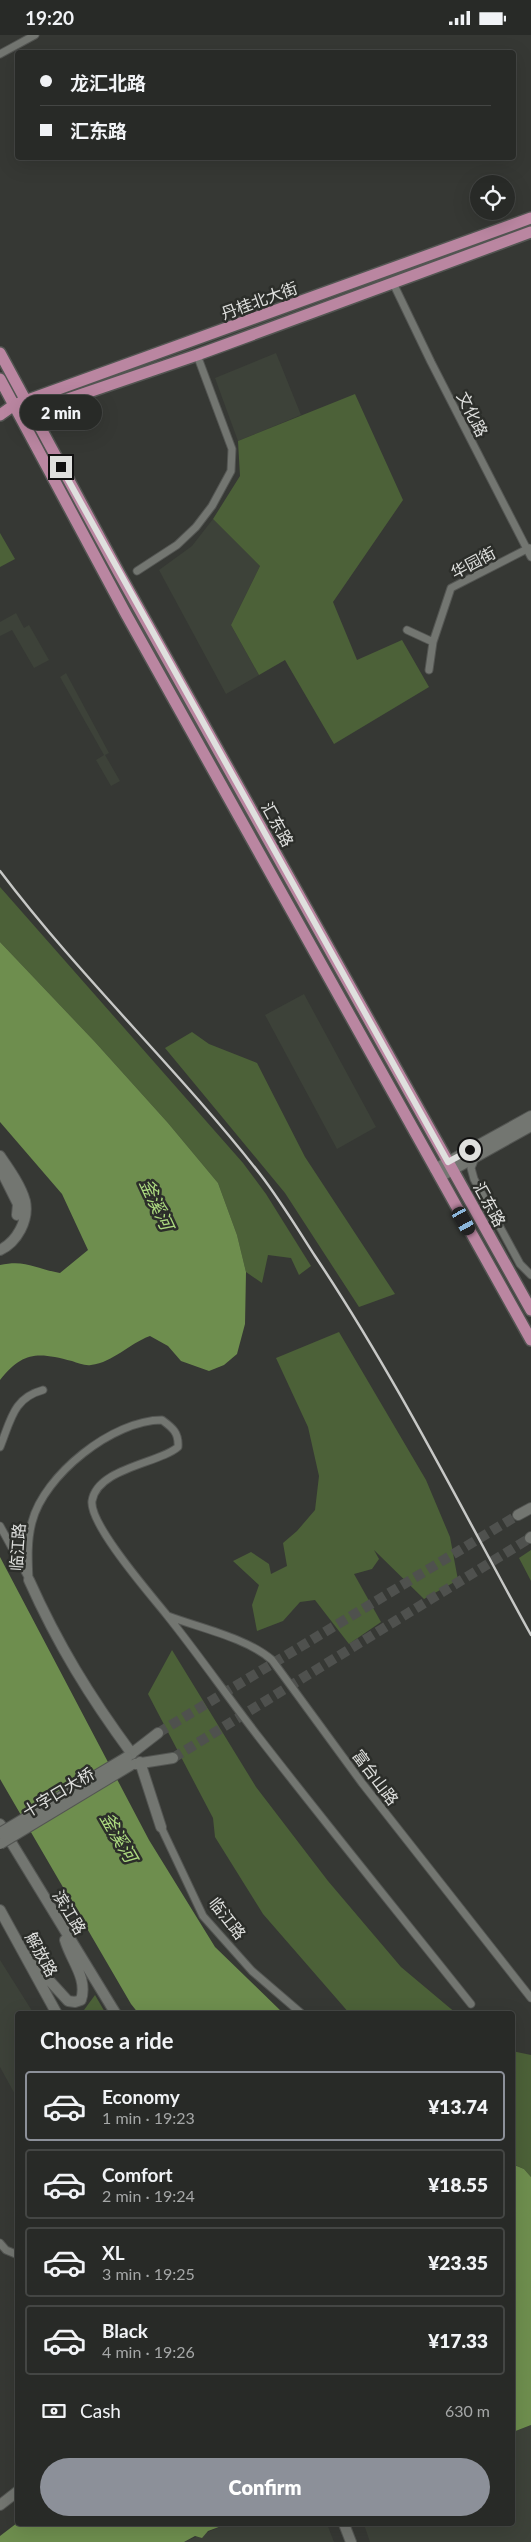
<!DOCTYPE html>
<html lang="en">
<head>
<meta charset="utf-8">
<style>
	:root { --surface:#282a27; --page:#343633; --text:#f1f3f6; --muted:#a5a7a7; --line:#444644; --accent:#8c9099 }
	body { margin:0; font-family:Lato,"Noto Sans SC",sans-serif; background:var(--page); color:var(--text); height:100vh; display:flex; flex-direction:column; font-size:19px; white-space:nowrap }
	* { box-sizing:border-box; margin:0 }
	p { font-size:16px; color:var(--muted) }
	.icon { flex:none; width:28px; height:28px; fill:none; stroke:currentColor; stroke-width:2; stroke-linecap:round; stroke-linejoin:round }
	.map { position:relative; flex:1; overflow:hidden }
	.panel { position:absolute; left:15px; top:1976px; width:500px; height:515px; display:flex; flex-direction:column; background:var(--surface); border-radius:5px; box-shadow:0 5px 20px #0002,0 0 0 1px var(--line) }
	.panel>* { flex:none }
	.hud { position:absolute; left:15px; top:15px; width:501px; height:110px; border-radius:5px; box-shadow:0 5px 20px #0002,0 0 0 1px var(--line); display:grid; align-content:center; height:110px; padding:0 25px; background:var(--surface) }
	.controls { position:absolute; left:470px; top:140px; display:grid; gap:10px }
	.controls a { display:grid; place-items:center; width:45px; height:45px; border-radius:50%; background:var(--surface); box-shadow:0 5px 20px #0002,0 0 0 1px var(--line); font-size:25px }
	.end { position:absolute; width:22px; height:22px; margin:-11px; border:6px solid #dfe0de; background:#111; box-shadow:0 0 0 2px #111 }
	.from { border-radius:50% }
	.bubble { position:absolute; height:35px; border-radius:18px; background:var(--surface); box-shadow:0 5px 20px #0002,0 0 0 1px var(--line); font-size:16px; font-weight:800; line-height:35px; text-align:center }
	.car { position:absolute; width:15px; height:30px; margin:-15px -8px; border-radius:6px; box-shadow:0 0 4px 1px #0007; background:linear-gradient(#222 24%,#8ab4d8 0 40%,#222 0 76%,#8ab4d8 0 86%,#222 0) }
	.hud b { display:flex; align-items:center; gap:18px; height:48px; font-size:19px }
	.hud b+b { border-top:1px solid var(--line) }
	.hud i { width:12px; height:12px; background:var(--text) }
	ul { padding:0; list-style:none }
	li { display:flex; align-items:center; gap:15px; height:70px; margin:0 10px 8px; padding:0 15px; border:2px solid var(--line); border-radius:5px }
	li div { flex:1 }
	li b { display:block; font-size:19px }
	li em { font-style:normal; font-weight:800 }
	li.active { border-color:var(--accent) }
	li>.icon { width:45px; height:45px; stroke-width:1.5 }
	h2 { padding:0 25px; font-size:22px; line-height:60px }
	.pay { display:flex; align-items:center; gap:12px; height:55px; padding:0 25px; font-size:19px }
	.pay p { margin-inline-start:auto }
	.primary-button { display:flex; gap:10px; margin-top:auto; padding:10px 25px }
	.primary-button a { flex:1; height:58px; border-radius:30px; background:var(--accent); color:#fff; font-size:20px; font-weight:800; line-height:58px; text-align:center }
	.status { display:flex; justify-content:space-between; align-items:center; height:35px; padding:0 25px; background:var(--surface); direction:ltr }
	.status svg { height:14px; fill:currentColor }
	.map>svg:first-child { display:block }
	.built { fill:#3d4239 }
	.green { fill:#4c6138 }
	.water { fill:#6e8e4e }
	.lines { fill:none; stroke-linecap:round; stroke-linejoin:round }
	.secondary-tunnel { stroke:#4f514e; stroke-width:10; stroke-dasharray:10 5; stroke-linecap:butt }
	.street-casing { stroke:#535552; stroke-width:9 }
	.secondary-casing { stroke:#535552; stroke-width:12 }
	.primary-casing { stroke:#535552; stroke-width:14 }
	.street { stroke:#737671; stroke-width:7 }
	.secondary { stroke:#737671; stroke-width:10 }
	.primary { stroke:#ba86a1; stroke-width:11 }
	.rail { stroke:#c7c8c6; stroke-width:2.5 }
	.secondary-bridge-casing { stroke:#535552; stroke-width:12; stroke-linecap:butt }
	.secondary-bridge { stroke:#737671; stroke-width:10 }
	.route { stroke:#dfe0de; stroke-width:6 }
	.labels { text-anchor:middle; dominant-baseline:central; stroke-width:5; stroke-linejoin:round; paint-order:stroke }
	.street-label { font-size:16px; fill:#dfe0de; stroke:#2c2e2a }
	.water-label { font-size:18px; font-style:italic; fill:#addb80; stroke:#2c2e2a }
</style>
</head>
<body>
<div class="status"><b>19:20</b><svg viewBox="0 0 49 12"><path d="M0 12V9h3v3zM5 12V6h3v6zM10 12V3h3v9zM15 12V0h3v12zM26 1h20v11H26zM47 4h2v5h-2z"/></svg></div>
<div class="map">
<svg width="531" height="2507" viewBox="0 0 531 2507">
	<rect width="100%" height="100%" fill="#363834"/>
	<path class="built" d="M276,318L301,380L238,406L215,343Z
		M213,484L260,531L231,590L259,640L226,659L159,535L192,511Z
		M16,578L24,593L29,590L49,625L34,633L12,595L0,601V587Z
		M66,638L109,718L105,720L120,746L111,751L96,725L104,720L60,642Z
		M304,959L376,1092L337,1114L265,980Z
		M0,1925L34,1979H18L17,2063L0,2032Z
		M531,2390V2507H370L364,2489H512L513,2397Z
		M227,2489H327L334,2507H184Z"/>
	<path class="green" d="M355,359L403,465L333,567L357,625L402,605L429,652L334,709L285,625L259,640L231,590L260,531L213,484L240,441L238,406Z
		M0,498L15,524L0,532Z
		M0,852L243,1128L266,1159L311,1231L299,1240L291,1223L268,1220L262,1248L246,1237L237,1200L218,1148L168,1088L95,1007L0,907Z
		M192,997L209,1009L257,1028L305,1122L395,1259L359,1272L285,1158L165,1013Z
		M339,1297L426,1445L450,1502L458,1545L424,1564L374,1515L379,1524L372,1534L354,1539L381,1587L349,1609L315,1565L300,1567L283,1586L257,1596L252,1570L259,1550L233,1526L251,1517L269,1529L271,1539L287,1531L283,1508L297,1496L315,1475L319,1441L308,1392L276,1323Z
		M531,1515V1546L519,1523Z
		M172,1615L256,1752L328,1846L401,1932L457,1979H350L263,1879L215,1802L213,1783L148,1659Z
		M95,1960L106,1979H68L67,1977L84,1975Z
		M512,2016L531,2020V2142L524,2134L513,2129Z"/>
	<path class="water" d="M0,907L95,1007L168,1088L218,1148L237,1200L246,1237L245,1289L237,1319L224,1330L209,1336L181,1326L168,1311L150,1301C128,1309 114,1327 91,1330C85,1331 78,1328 72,1326C38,1317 23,1316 0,1345V1230C26,1224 36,1234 60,1238L88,1215L62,1159L0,1087Z
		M0,1522L149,1805L215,1912L284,1979H139L131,1969L0,1744Z
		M512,2129L524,2134L531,2142V2390L513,2397Z
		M17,2488L18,2489H227L208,2496L202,2503L195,2501L184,2507H0V2501Z"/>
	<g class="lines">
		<path class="secondary-tunnel" d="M158,1698L518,1480
			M173,1723L530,1503"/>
		<defs>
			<path id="street" d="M0,19L35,0
				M393,248L431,327L531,522
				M137,536L177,510L196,492L212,471L231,436L232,414L197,320
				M407,595L433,607L429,635
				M433,607L451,553L529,513
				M475,1123L471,1133L474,1144L520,1229L531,1240
				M0,1412C11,1385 13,1363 43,1355
				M0,1491L28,1542
				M29,1545C28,1525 27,1506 32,1487C44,1440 113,1385 162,1385C173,1393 179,1398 178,1412C160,1428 97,1433 92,1466C89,1489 150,1559 166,1579C199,1620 229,1664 261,1705C330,1794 401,1881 471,1969
				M168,1581C200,1593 247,1603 272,1625L362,1748L531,1963
				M161,1792L203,1881L252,1936L302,1979
				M0,2208L6,2215L18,2220"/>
			<path id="secondary" d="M0,1121C9,1134 21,1151 25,1166C29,1185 17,1207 0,1215
				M0,1133L18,1169L17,1180
				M435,1134L531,1081
				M440,1142L531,1091
				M518,1480L531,1473
				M530,1503L531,1502
				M29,1545C58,1610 90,1662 132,1719
				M127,1722L158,1698
				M140,1727L161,1792
				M135,1729L173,1723
				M0,1789L116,1979
				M0,1875L57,1979
				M27,1921L68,1966L75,1967L81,1965C88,1943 71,1926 65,1905
				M0,2470L18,2456
				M344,2489L351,2507"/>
			<path id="primary" d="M0,318L119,538L531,1275
				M0,344L126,579L531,1305
				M24,379L197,320L531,197
				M0,380L14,370L531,183"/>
		</defs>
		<use href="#street" class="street-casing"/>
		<use href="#secondary" class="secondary-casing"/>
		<use href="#primary" class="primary-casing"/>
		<use href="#street" class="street"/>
		<use href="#secondary" class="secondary"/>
		<use href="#primary" class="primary"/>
		<path class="rail" d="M0,836C80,942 178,1034 260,1139C280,1165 297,1193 315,1221C396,1342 461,1473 531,1600"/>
		<defs>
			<path id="secondary-bridge" d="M0,1798L127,1722
				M0,1809L131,1730"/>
		</defs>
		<use href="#secondary-bridge" class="secondary-bridge-casing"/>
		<use href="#secondary-bridge" class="secondary-bridge"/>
	</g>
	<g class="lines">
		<path class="route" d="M61,432L448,1127L470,1115"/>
	</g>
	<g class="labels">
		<g class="street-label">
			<text transform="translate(259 265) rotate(-20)">丹桂北大街</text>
			<text transform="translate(473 379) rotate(63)">文化路</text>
			<text transform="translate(473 527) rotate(-28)">华园街</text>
			<text transform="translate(278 789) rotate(61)">汇东路</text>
			<text transform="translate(490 1169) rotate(61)">汇东路</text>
			<text transform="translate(17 1512) rotate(-86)">临江路</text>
			<text transform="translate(376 1742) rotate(53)">富台山路</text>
			<text transform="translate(58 1757) rotate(-31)">十字口大桥</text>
			<text transform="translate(70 1877) rotate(59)">滨江路</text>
			<text transform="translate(228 1883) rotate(52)">临江路</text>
			<text transform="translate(42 1919) rotate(61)">解放路</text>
		</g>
		<g class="water-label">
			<text transform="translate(157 1169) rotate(65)">釜溪河</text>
			<text transform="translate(119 1802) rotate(60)">釜溪河</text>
		</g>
	</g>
</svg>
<div class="controls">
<a><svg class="icon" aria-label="locate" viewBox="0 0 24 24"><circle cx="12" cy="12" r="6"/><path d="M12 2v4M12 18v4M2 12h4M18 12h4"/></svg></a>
</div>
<i class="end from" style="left:470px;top:1115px"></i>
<i class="end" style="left:61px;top:432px"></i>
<div class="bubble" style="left:20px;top:360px;width:82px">2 min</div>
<i class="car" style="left:464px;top:1186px;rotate:151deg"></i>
<div class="hud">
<b><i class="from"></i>龙汇北路</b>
<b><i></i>汇东路</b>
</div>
<section class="panel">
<h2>Choose a ride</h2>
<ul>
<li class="active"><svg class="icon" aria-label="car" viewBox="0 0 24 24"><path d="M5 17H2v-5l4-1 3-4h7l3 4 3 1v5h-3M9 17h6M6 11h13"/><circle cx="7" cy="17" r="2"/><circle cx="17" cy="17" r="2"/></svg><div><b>Economy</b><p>1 min · 19:23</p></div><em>¥13.74</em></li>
<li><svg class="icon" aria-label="car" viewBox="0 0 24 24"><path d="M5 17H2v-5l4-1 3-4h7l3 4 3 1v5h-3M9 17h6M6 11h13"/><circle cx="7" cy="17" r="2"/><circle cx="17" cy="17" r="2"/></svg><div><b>Comfort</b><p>2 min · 19:24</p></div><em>¥18.55</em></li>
<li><svg class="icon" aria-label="car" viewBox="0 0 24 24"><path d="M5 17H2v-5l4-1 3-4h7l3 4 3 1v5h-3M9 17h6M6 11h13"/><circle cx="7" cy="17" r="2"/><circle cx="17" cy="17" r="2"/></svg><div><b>XL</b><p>3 min · 19:25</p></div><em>¥23.35</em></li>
<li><svg class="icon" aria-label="car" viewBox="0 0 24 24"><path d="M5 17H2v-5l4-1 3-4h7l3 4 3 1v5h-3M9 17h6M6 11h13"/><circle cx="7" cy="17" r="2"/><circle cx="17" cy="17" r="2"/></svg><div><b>Black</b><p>4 min · 19:26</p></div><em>¥17.33</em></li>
</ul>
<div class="pay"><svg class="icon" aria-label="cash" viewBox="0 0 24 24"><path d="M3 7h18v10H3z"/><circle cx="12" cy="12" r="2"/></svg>Cash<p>630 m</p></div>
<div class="primary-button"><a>Confirm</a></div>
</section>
</div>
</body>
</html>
